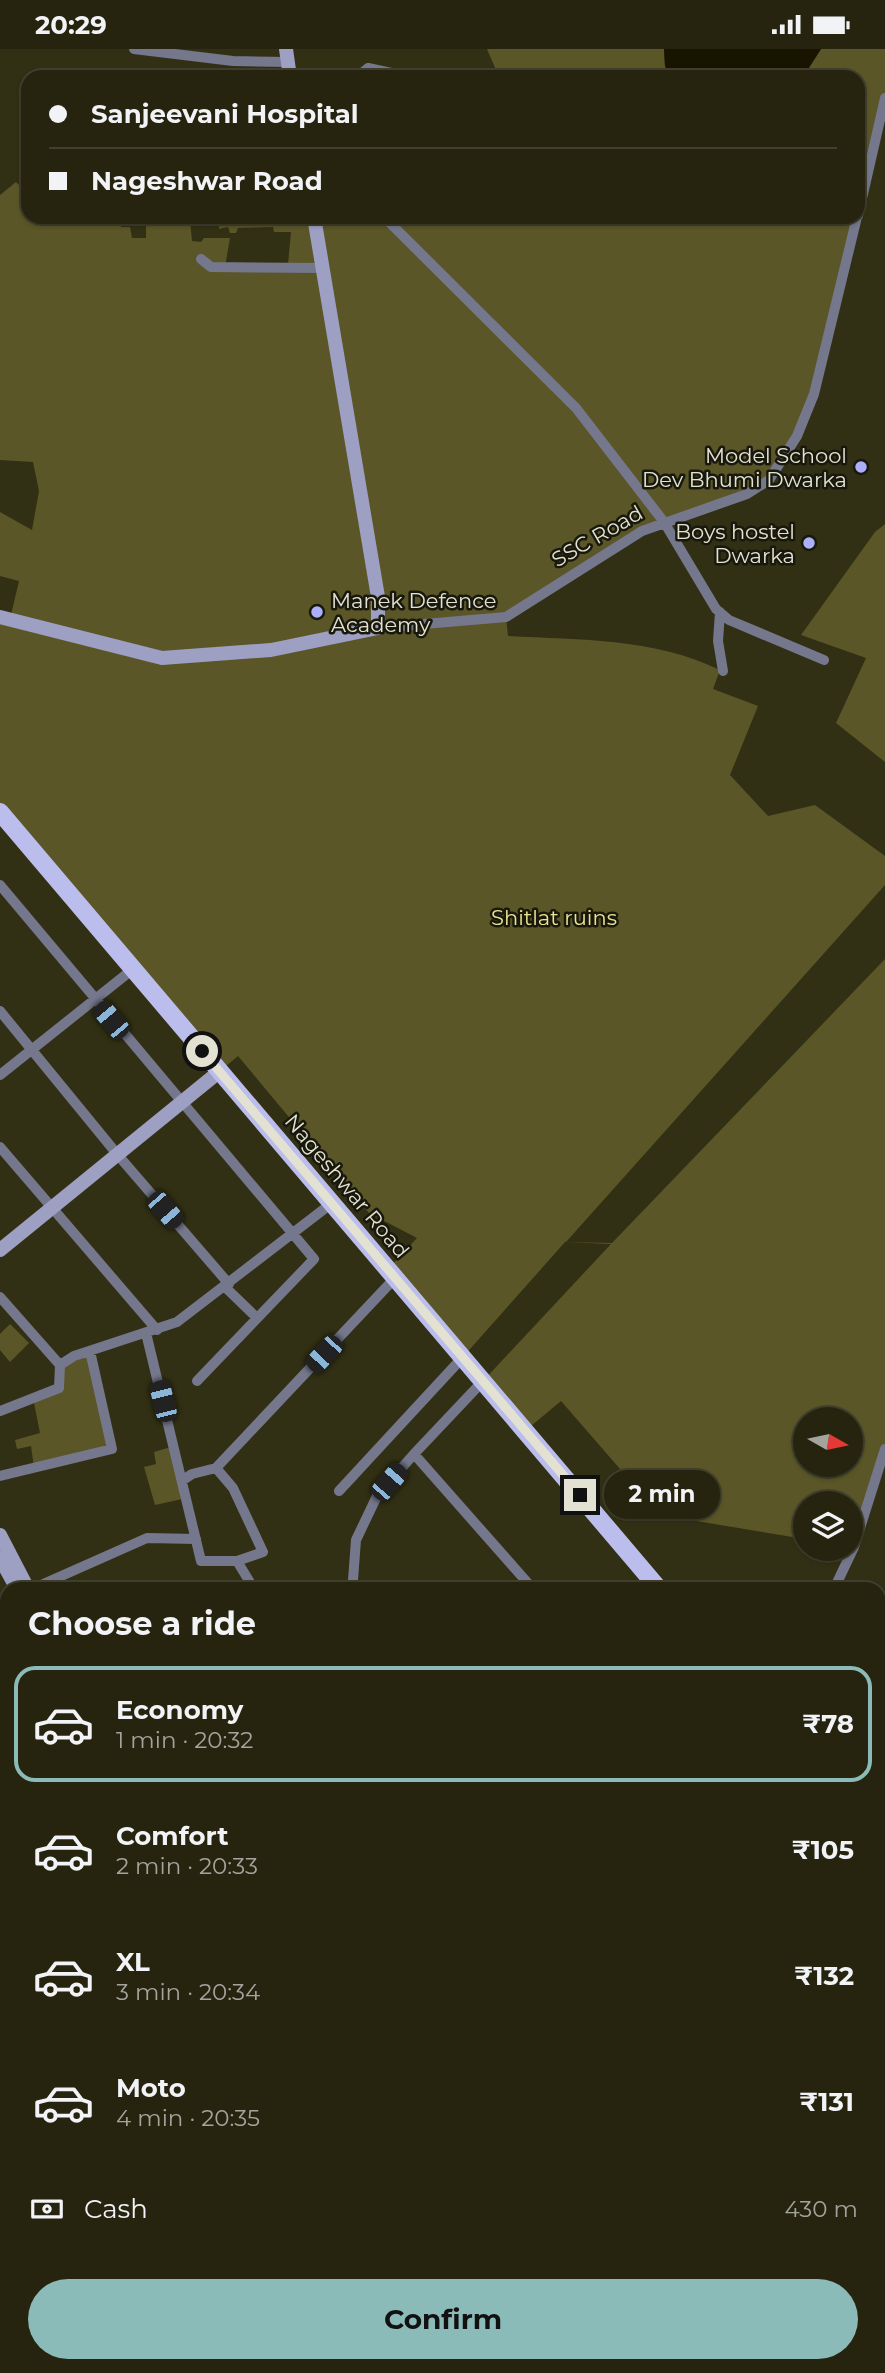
<!DOCTYPE html>
<html lang="en">
<head>
<meta charset="utf-8">
<style>
	:root { --surface:#26240f; --page:#32301d; --text:#f1f3f6; --muted:#a4a49e; --line:#42412f; --accent:#8bbbb9 }
	body { margin:0; font-family:Montserrat,sans-serif; background:var(--page); color:var(--text); height:100vh; display:flex; flex-direction:column; font-size:26px; white-space:nowrap }
	* { box-sizing:border-box; margin:0 }
	p { font-size:23px; color:var(--muted) }
	.icon { flex:none; width:38px; height:38px; fill:none; stroke:currentColor; stroke-width:2; stroke-linecap:round; stroke-linejoin:round }
	.map { position:relative; flex:1; overflow:hidden }
	.side { position:absolute; left:0px; top:1533px; width:886px; height:791px; display:flex; flex-direction:column; background:var(--surface); border-radius:21px 21px 0 0; box-shadow:0 2px 5px #0004,0 0 0 2px var(--line) }
	.side>* { flex:none }
	.top-card { position:absolute; left:21px; top:21px; width:844px; height:154px; border-radius:21px; box-shadow:0 2px 5px #0004,0 0 0 2px var(--line); display:grid; align-content:center; height:154px; padding:0 28px; background:var(--surface) }
	.needle { width:46px; rotate:99deg }
	.tools { position:absolute; left:793px; top:1358px; display:grid; gap:14px }
	.tools a { display:grid; place-items:center; width:70px; height:70px; border-radius:50%; background:var(--surface); box-shadow:0 2px 5px #0004,0 0 0 2px var(--line); font-size:35px }
	.end { position:absolute; width:32px; height:32px; margin:-16px; border:9px solid #e3e2d2; background:#111; box-shadow:0 0 0 4px #111 }
	.from { border-radius:50% }
	.bubble { position:absolute; height:49px; border-radius:24px; background:var(--surface); box-shadow:0 2px 5px #0004,0 0 0 2px var(--line); font-size:23px; font-weight:700; line-height:49px; text-align:center }
	.car { position:absolute; width:21px; height:42px; margin:-21px -10px; border-radius:9px; box-shadow:0 0 5px 2px #0007; background:linear-gradient(#222 24%,#8ab4d8 0 40%,#222 0 76%,#8ab4d8 0 86%,#222 0) }
	.top-card b { display:flex; align-items:center; gap:24px; height:66px; font-size:26px }
	.top-card b+b { border-top:2px solid var(--line) }
	.top-card i { width:18px; height:18px; background:var(--text) }
	ul { padding:0; list-style:none }
	li { display:flex; align-items:center; gap:21px; height:116px; margin:0 14px 10px; padding:0 14px; border:4px solid transparent; border-radius:21px }
	li div { flex:1 }
	li b { display:block; font-size:26px }
	li em { font-style:normal; font-weight:700 }
	li.active { border-color:var(--accent) }
	li>.icon { width:63px; height:63px; stroke-width:1.5 }
	h2 { padding:0 28px; font-size:32px; line-height:84px }
	.pay { display:flex; align-items:center; gap:18px; height:77px; padding:0 28px; font-size:26px }
	.pay p { margin-inline-start:auto }
	.primary-button { display:flex; gap:14px; margin-top:auto; padding:14px 28px }
	.primary-button a { flex:1; height:80px; border-radius:42px; background:var(--accent); color:#111; font-size:28px; font-weight:700; line-height:80px; text-align:center }
	.status { display:flex; justify-content:space-between; align-items:center; height:49px; padding:0 35px; background:var(--surface); direction:ltr }
	.status svg { height:19px; fill:currentColor }
	.map>svg:first-child { display:block }
	.green { fill:#5a5627; fill-rule:evenodd }
	.water { fill:#171400 }
	.lines { fill:none; stroke-linecap:round; stroke-linejoin:round }
	.street { stroke:#75778d; stroke-width:10 }
	.secondary { stroke:#9d9fc3; stroke-width:14 }
	.primary { stroke:#bbbeec; stroke-width:18 }
	.rail { stroke:#c1c0ae; stroke-width:2.5 }
	.route { stroke:#e3e2d2; stroke-width:9 }
	.poi-dot { fill:#acaffb; stroke:#18180c; stroke-width:2.5 }
	.labels { text-anchor:middle; dominant-baseline:central; stroke-width:5; stroke-linejoin:round; paint-order:stroke }
	.poi-label { font-size:21px; fill:#e3e2d2; stroke:#18180c; text-anchor:end }
	.street-label { font-size:21px; fill:#e3e2d2; stroke:#18180c }
	.park-label { font-size:21px; fill:#eae490; stroke:#18180c }
</style>
</head>
<body>
<div class="status"><b>20:29</b><svg viewBox="0 0 49 12"><path d="M0 12V9h3v3zM5 12V6h3v6zM10 12V3h3v9zM15 12V0h3v12zM26 1h20v11H26zM47 4h2v5h-2z"/></svg></div>
<div class="map">
<svg width="885" height="2324" viewBox="0 0 885 2324">
	<rect width="100%" height="100%" fill="#323014"/>
	<path class="green" d="M487,0H664L665,17L670,28H499Z
		M821,0H885V49L858,167V28H803Z
		M28,129V168H120L121,178H130L132,189H146V177H151L153,168H178V172L190,171L192,192L201,193L204,189H230L225,218L288,215L291,183H274L273,178L238,179L236,184H230L228,178L219,180V168H857L814,345L769,431L664,473L506,568L508,587C581,591 654,589 720,621L713,640L758,657L730,726L768,767L815,756L885,807V836L566,1193L612,1194L885,910V1400L851,1497L850,1454H805V1490L660,1466L561,1352L525,1382L483,1332L611,1195L565,1193L463,1308L388,1220L417,1189L369,1164L238,1007L220,1022L0,763V567L10,570L19,532L0,527V463L32,481L39,442L33,413L0,411V146L16,133L20,137ZM805,1370H850V1416H805Z
		M885,475V713L836,674L866,609L801,586L875,483Z
		M10,1275L29,1294L10,1313L0,1301V1285Z
		M90,1302L112,1400L34,1419L31,1397L17,1400L15,1391L40,1384L33,1349L59,1339L60,1316Z
		M174,1397L187,1449L155,1456L144,1418L156,1415L154,1403Z
		M0,1651L7,1664V1934L0,1937Z
		M0,1941L7,1953V2013L0,2016Z
		M7,2065V2138L0,2142V2068Z
		M505,2317H595L598,2324H490Z"/>
	<path class="water" d="M664,0H821L803,28H670L665,17Z"/>
	<g class="lines">
		<path class="street" d="M134,0L233,12L288,13
			M357,28L368,19L410,28
			M858,167L885,49
			M384,168L576,359L664,473L716,560L729,571L824,611
			M201,210L211,218L324,219
			M720,563L718,592L723,622
			M378,579L506,568L642,482L747,445L769,431L797,387L814,345L857,168
			M0,836L314,1210L197,1332
			M0,962L117,1105L229,1235
			M0,1026L133,920
			M0,1098L157,1281
			M225,1238L257,1269
			M0,1248L60,1316
			M146,1284L201,1512H237L263,1503L233,1439L216,1419L192,1425L183,1431
			M483,1332L414,1405L533,1540
			M0,1362L59,1339L60,1316L74,1307L177,1273L332,1154
			M216,1419L395,1229
			M0,1427L112,1400L90,1302
			M339,1442L463,1308
			M237,1512L254,1540
			M353,1531L356,1491L377,1447L414,1405
			M32,1540L147,1489L196,1490
			M834,1540L854,1498L885,1400
			M878,1641L885,1640
			M0,1709L7,1710
			M0,1755L7,1751
			M0,1912L7,1923
			M878,1949L885,1947
			M0,2142L7,2138
			M0,2202L6,2215L0,2218
			M154,2317L157,2324
			M297,2317L301,2324
			M402,2317L405,2324
			M456,2317L457,2320
			M115,2324L130,2317
			M239,2324L254,2317
			M326,2324L341,2317"/>
		<path class="secondary" d="M286,0L290,28
			M0,568L162,609L271,601L378,579V548L314,168
			M0,1201L220,1022
			M0,1486L28,1540
			M0,1509L17,1540
			M878,1831L885,1833"/>
		<path class="primary" d="M0,763L659,1540
			M595,2317L598,2324"/>
		<path class="rail" d="M878,1588L885,1585
			M0,2034L7,2031"/>
	</g>
	<g class="lines">
		<path class="route" d="M202,1002L580,1446"/>
	</g>
	<g class="poi-dot">
		<circle cx="861" cy="418" r="7"/>
		<circle cx="809" cy="494" r="7"/>
		<circle cx="317" cy="563" r="7"/>
	</g>
	<g class="labels">
		<g class="poi-label">
			<text x="847" y="406">Model School<tspan x="847" dy="24">Dev Bhumi Dwarka</tspan></text>
			<text x="795" y="482">Boys hostel<tspan x="795" dy="24">Dwarka</tspan></text>
			<text x="331" y="551" text-anchor="start">Manek Defence<tspan x="331" dy="24">Academy</tspan></text>
		</g>
		<g class="street-label">
			<text transform="translate(597 487) rotate(-30)">SSC Road</text>
			<text transform="translate(347 1137) rotate(50)">Nageshwar Road</text>
		</g>
		<g class="park-label">
			<text x="554" y="868">Shitlat ruins</text>
		</g>
	</g>
</svg>
<div class="tools">
<a><svg class="needle" viewBox="-14 -14 28 28"><path d="M0-13l5 13h-10z" fill="#e53935"/><path d="M0 13l5-13h-10z" fill="#a4a49e"/></svg></a>
<a><svg class="icon" aria-label="layers" viewBox="0 0 24 24"><path d="M12 4l9 5-9 5-9-5zM3 14l9 5 9-5"/></svg></a>
</div>
<i class="end from" style="left:202px;top:1002px"></i>
<i class="end" style="left:580px;top:1446px"></i>
<div class="bubble" style="left:604px;top:1421px;width:116px">2 min</div>
<i class="car" style="left:111px;top:971px;rotate:320deg"></i>
<i class="car" style="left:165px;top:1161px;rotate:139deg"></i>
<i class="car" style="left:324px;top:1305px;rotate:223deg"></i>
<i class="car" style="left:163px;top:1352px;rotate:346deg"></i>
<i class="car" style="left:389px;top:1433px;rotate:41deg"></i>
<div class="top-card">
<b><i class="from"></i>Sanjeevani Hospital</b>
<b><i></i>Nageshwar Road</b>
</div>
<section class="side">
<h2>Choose a ride</h2>
<ul>
<li class="active"><svg class="icon" aria-label="car" viewBox="0 0 24 24"><path d="M5 17H2v-5l4-1 3-4h7l3 4 3 1v5h-3M9 17h6M6 11h13"/><circle cx="7" cy="17" r="2"/><circle cx="17" cy="17" r="2"/></svg><div><b>Economy</b><p>1 min · 20:32</p></div><em>₹78</em></li>
<li><svg class="icon" aria-label="car" viewBox="0 0 24 24"><path d="M5 17H2v-5l4-1 3-4h7l3 4 3 1v5h-3M9 17h6M6 11h13"/><circle cx="7" cy="17" r="2"/><circle cx="17" cy="17" r="2"/></svg><div><b>Comfort</b><p>2 min · 20:33</p></div><em>₹105</em></li>
<li><svg class="icon" aria-label="car" viewBox="0 0 24 24"><path d="M5 17H2v-5l4-1 3-4h7l3 4 3 1v5h-3M9 17h6M6 11h13"/><circle cx="7" cy="17" r="2"/><circle cx="17" cy="17" r="2"/></svg><div><b>XL</b><p>3 min · 20:34</p></div><em>₹132</em></li>
<li><svg class="icon" aria-label="car" viewBox="0 0 24 24"><path d="M5 17H2v-5l4-1 3-4h7l3 4 3 1v5h-3M9 17h6M6 11h13"/><circle cx="7" cy="17" r="2"/><circle cx="17" cy="17" r="2"/></svg><div><b>Moto</b><p>4 min · 20:35</p></div><em>₹131</em></li>
</ul>
<div class="pay"><svg class="icon" aria-label="cash" viewBox="0 0 24 24"><path d="M3 7h18v10H3z"/><circle cx="12" cy="12" r="2"/></svg>Cash<p>430 m</p></div>
<div class="primary-button"><a>Confirm</a></div>
</section>
</div>
</body>
</html>
